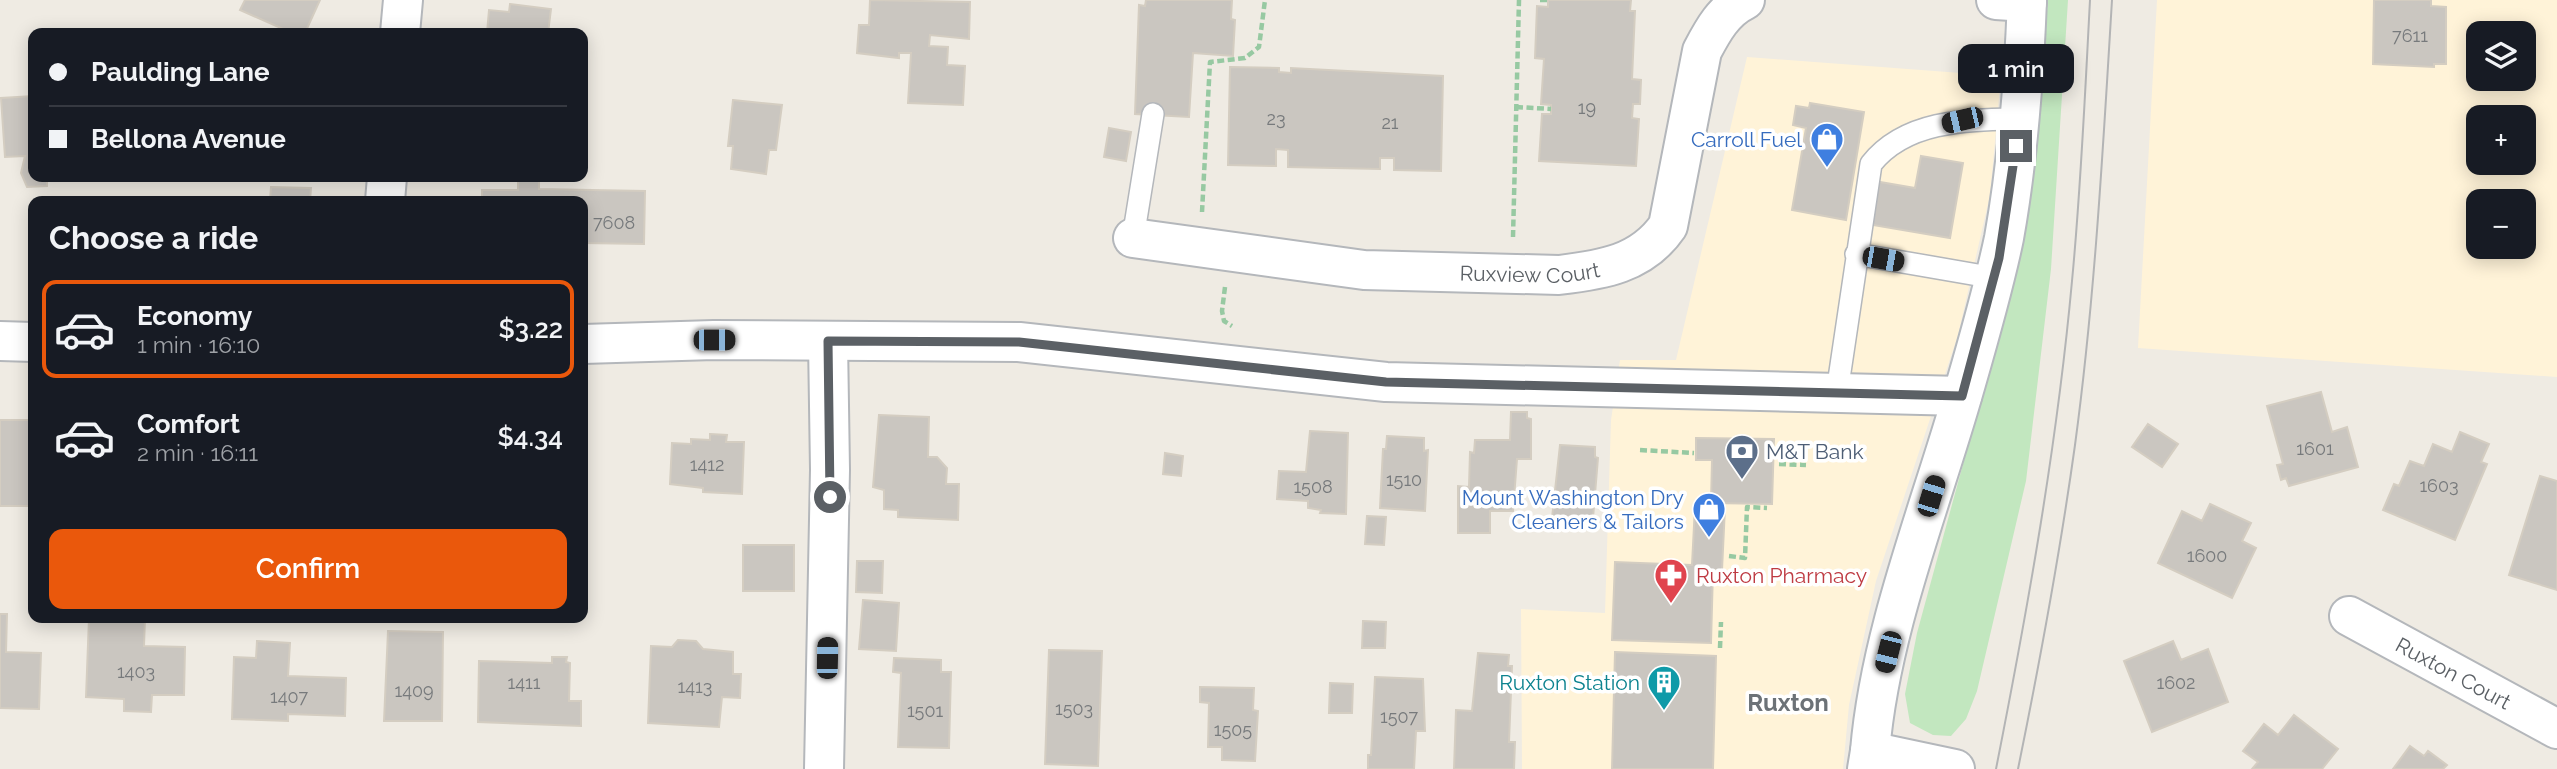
<!DOCTYPE html>
<html lang="en">
<head>
<meta charset="utf-8">
<style>
	:root { --surface:#171b24; --page:#20242c; --text:#f1f3f6; --muted:#9ea1a6; --line:#363941; --accent:#ea580c }
	body { margin:0; font-family:Raleway,sans-serif; background:var(--page); color:var(--text); height:100vh; display:flex; flex-direction:column; font-size:26px; white-space:nowrap }
	* { box-sizing:border-box; margin:0 }
	p { font-size:23px; color:var(--muted) }
	.icon { flex:none; width:38px; height:38px; fill:none; stroke:currentColor; stroke-width:2; stroke-linecap:round; stroke-linejoin:round }
	.map { position:relative; flex:1; overflow:hidden }
	.sheet { position:absolute; left:28px; top:196px; width:560px; height:427px; display:flex; flex-direction:column; background:var(--surface); border-radius:14px; box-shadow:0 4px 18px #0003 }
	.sheet>* { flex:none }
	.top-card { position:absolute; left:28px; top:28px; width:560px; height:154px; border-radius:14px; box-shadow:0 4px 18px #0003; display:grid; align-content:center; height:154px; padding:0 21px; background:var(--surface) }
	.tools { position:absolute; left:2466px; top:21px; display:grid; gap:14px }
	.tools a { display:grid; place-items:center; width:70px; height:70px; border-radius:14px; background:var(--surface); box-shadow:0 4px 18px #0003; font-size:35px }
	.end { position:absolute; width:32px; height:32px; margin:-16px; border:9px solid #5b6065; background:#fff; box-shadow:0 0 0 4px #fff }
	.from { border-radius:50% }
	.bubble { position:absolute; height:49px; border-radius:14px; background:var(--surface); box-shadow:0 4px 18px #0003; font-size:23px; font-weight:600; line-height:49px; text-align:center }
	.car { position:absolute; width:21px; height:42px; margin:-21px -10px; border-radius:9px; box-shadow:0 0 5px 2px #0007; background:linear-gradient(#222 24%,#8ab4d8 0 40%,#222 0 76%,#8ab4d8 0 86%,#222 0) }
	.top-card b { display:flex; align-items:center; gap:24px; height:66px; font-size:26px }
	.top-card b+b { border-top:2px solid var(--line) }
	.top-card i { width:18px; height:18px; background:var(--text) }
	ul { padding:0; list-style:none }
	li { display:flex; align-items:center; gap:21px; height:98px; margin:0 14px 10px; padding:0 7px; border:4px solid transparent; border-radius:14px }
	li div { flex:1 }
	li b { display:block; font-size:26px }
	li em { font-style:normal; font-weight:600 }
	li.active { border-color:var(--accent) }
	li>.icon { width:63px; height:63px; stroke-width:1.5 }
	h2 { padding:0 21px; font-size:32px; line-height:84px }
	.primary-button { display:flex; gap:14px; margin-top:auto; padding:14px 21px }
	.primary-button a { flex:1; height:80px; border-radius:14px; background:var(--accent); color:#fff; font-size:28px; font-weight:600; line-height:80px; text-align:center }
	.map>svg:first-child { display:block }
	.commercial { fill:#fff3d8; fill-rule:evenodd }
	.green { fill:#c2e7bf }
	.building { fill:#cac6c0; stroke:#d4cdc1; stroke-width:2 }
	.lines { fill:none; stroke-linecap:round; stroke-linejoin:round }
	.service-casing { stroke:#b4b7bb; stroke-width:24 }
	.minor-casing { stroke:#b4b7bb; stroke-width:42 }
	.tertiary-casing { stroke:#b4b7bb; stroke-width:42 }
	.secondary-casing { stroke:#b5b9be; stroke-width:42 }
	.path { stroke:#97c9a2; stroke-width:4.5; stroke-dasharray:7 3.5; stroke-linecap:butt }
	.service { stroke:#fff; stroke-width:21 }
	.minor { stroke:#fff; stroke-width:38 }
	.tertiary { stroke:#fff; stroke-width:38 }
	.secondary { stroke:#fff; stroke-width:38 }
	.tram { stroke:#b3b4b5; stroke-width:2 }
	.route { stroke:#5b6065; stroke-width:9 }
	.labels { text-anchor:middle; dominant-baseline:central; stroke-width:7; stroke-linejoin:round; paint-order:stroke }
	.number-label { font-size:18px; fill:#777a7c }
	.shop-label { font-size:21px; fill:#366cbe; stroke:#fff; text-anchor:end }
	.street-label { font-size:21px; fill:#5b6065; stroke:#fff }
	.service-label { font-size:21px; fill:#4e5e75; stroke:#fff; text-anchor:start }
	.health-label { font-size:21px; fill:#be3a42; stroke:#fff; text-anchor:start }
	.culture-label { font-size:21px; fill:#0d838f; stroke:#fff; text-anchor:end }
	.quarter-label { font-size:24px; font-weight:bold; fill:#6c7277; stroke:#fff }
</style>
</head>
<body>
<div class="map">
<svg width="2557" height="769" viewBox="0 0 2557 769">
	<rect width="100%" height="100%" fill="#efebe3"/>
	<path class="commercial" d="M2157,0H2557V377L2138,348ZM2478,33H2524V79H2478ZM2478,117H2524V163H2478ZM2478,201H2524V247H2478Z
		M1747,57L2001,76L1990,195L1958,335L1876,581L1849,705L1843,769H1522L1521,609L1605,613L1611,420L1620,360H1676Z"/>
	<path class="green" d="M2048,0H2068L2051,269L2026,481L1977,691L1966,719L1951,736L1933,735L1910,723L1905,694L1917,633L2020,255L2031,197Z"/>
	<path class="building" d="M245,0H320L305,33H292L240,10Z
		M870,0L970,2L969,39L930,35L929,46L948,47L947,65L965,66L963,105L908,103L911,53H899V58L857,53L859,25H869Z
		M1146,0H1232L1231,19L1235,20L1233,56L1193,53L1189,117L1135,114L1139,5L1145,6Z
		M1548,0H1631L1630,11H1635L1632,79L1641,80L1640,104H1633L1632,118L1639,119L1636,166L1539,161L1542,114H1551V105L1541,104L1544,59L1535,58L1537,6L1548,7Z
		M2374,0H2431V6L2446,7V64H2434V67L2373,64Z
		M510,4L551,9L548,33H487L489,10L509,12Z
		M1230,67L1279,68V72L1291,73V68L1443,76L1441,171L1394,170V158H1380V169L1288,167V150L1276,149V166L1228,165Z
		M33,96V177H47V186L27,187L21,173L25,156L5,157L1,98Z
		M733,100L782,105L776,150H769L766,174L731,169L733,146H728Z
		M1810,103L1864,112L1846,220L1792,210L1806,128L1793,125L1796,106L1809,108Z
		M1109,128L1131,132L1126,161L1104,157Z
		M1921,156L1963,163L1950,238L1867,224L1874,181L1915,188Z
		M518,177H539V189L645,191L644,244L583,243V201H482V190H518Z
		M271,187L311,188L310,201H270Z
		M2321,392L2332,432L2347,427L2358,467L2289,486L2286,478L2281,480L2277,465L2283,464L2267,406Z
		M1511,412H1527V418L1531,419V459H1517L1513,511H1490V533H1458V486L1469,487L1470,452L1474,453L1475,440H1510Z
		M879,415L929,417L928,457H937L947,468L946,484H959L958,520L898,517V510L884,509V490L873,487Z
		M0,420H33V506H0Z
		M2148,424L2178,444L2162,467L2132,447Z
		M1310,431L1348,433L1346,514L1320,513L1321,510L1308,508V501L1277,499L1279,471L1306,472Z
		M2460,432L2489,444L2481,462L2487,464L2455,540L2383,510L2394,484L2399,486L2410,461L2424,466L2433,444L2452,452Z
		M710,434L727,435L726,442H744L742,494L703,492V488L670,484L672,443L691,444V439L710,440Z
		M1387,436L1424,438V451L1428,450L1425,511L1380,508L1383,449H1386Z
		M1696,438L1774,439L1772,504L1711,503L1712,460H1696Z
		M1560,445L1595,447V457L1598,458L1592,530L1551,527Z
		M1165,453L1183,456L1181,476L1163,474Z
		M2540,476L2557,481V590L2509,575Z
		M2210,504L2251,523L2242,541L2256,548L2232,598L2158,563L2182,511L2202,521Z
		M1695,506L1725,507L1722,570H1713L1711,643L1612,640L1615,562L1692,565Z
		M1367,516L1386,517L1384,545L1365,544Z
		M743,545H794V591H743Z
		M857,561H883L882,593L856,592Z
		M863,600L899,603L896,651L859,649Z
		M0,614H7L6,652L41,653L39,709L0,708Z
		M89,618H145L144,646L185,647L184,695H152L151,712L124,711V699L86,697Z
		M1363,621L1386,622L1385,648H1362Z
		M388,631L443,632L442,721H384Z
		M678,640L696,641L703,649L733,652V674H741L740,698L722,697L719,727L648,723L651,646L672,647Z
		M257,641L290,643L288,676L346,678L345,716L288,714V721L232,719L234,657L256,658Z
		M2173,641L2181,660L2208,649L2228,702L2152,732L2124,661Z
		M1049,650L1102,651L1098,766L1045,764Z
		M1615,652L1716,656L1713,769H1612Z
		M1478,653L1509,655L1508,666H1512L1509,742H1515L1514,769H1454L1456,710L1472,711Z
		M552,657H567L566,662L570,663L569,701H581V726L478,722L479,661L552,663Z
		M894,658L941,660V672H951L949,748L898,747L901,673L893,672Z
		M1375,677L1423,679L1425,731H1416L1414,769H1368V755H1371Z
		M1330,683L1353,684L1352,713H1329Z
		M1200,687L1254,688L1253,710L1258,711L1255,761L1222,760V747H1208L1209,703L1200,702Z
		M2294,715L2338,749L2322,769H2252L2258,762L2243,751L2264,724L2278,735Z
		M2410,746L2424,756L2428,751L2447,765L2443,769H2393Z"/>
	<g class="lines">
		<defs>
			<path id="service" d="M1133,238L1153,114
				M1856,254L1995,278
				M1837,392L1871,164C1906,120 1967,120 2019,119"/>
			<g id="minor">
				<path d="M1996,0L2027,2"/>
				<path d="M400,33L403,0"/>
				<path d="M385,201L387,177"/>
				<path id="s1" d="M1133,238L1364,270L1559,275C1602,270 1642,264 1668,226L1702,51C1713,30 1724,10 1745,0"/>
				<path d="M0,341L33,342"/>
				<path d="M583,344L714,340L1019,342L1386,382L1962,396"/>
				<path id="s2" d="M2349,616L2557,729"/>
				<path d="M824,769L830,470L828,341"/>
			</g>
			<path id="tertiary" d="M1867,769L1870,751L1955,769"/>
			<path id="secondary" d="M1870,751C1880,632 1929,511 1962,397C1977,345 1993,291 2004,238C2018,160 2024,79 2027,0"/>
		</defs>
		<use href="#service" class="service-casing"/>
		<use href="#minor" class="minor-casing"/>
		<use href="#tertiary" class="tertiary-casing"/>
		<use href="#secondary" class="secondary-casing"/>
		<path class="path" d="M1540,0H1548
			M1516,107L1551,109
			M1202,212L1210,62L1245,58L1259,47L1265,0
			M1513,237L1519,0
			M1225,287L1222,311L1224,321L1232,326
			M1640,450L1694,453
			M1779,464L1806,465
			M1729,556L1745,558L1747,507L1767,508
			M1720,648L1721,622"/>
		<use href="#service" class="service"/>
		<use href="#minor" class="minor"/>
		<use href="#tertiary" class="tertiary"/>
		<use href="#secondary" class="secondary"/>
		<path class="tram" d="M1996,769C2028,607 2057,445 2072,281C2081,188 2085,94 2090,0
			M2018,769C2040,661 2060,553 2075,445C2095,297 2103,148 2112,0"/>
	</g>
	<g class="lines">
		<path class="route" d="M830,497L828,341L1019,342L1386,382L1962,396L1999,258L2016,146"/>
	</g>
	<defs>
		<symbol id="shop-pin" viewBox="-11 -11 22 30"><path d="M0 17L-7.5 6A9.5 9.5 0 1 1 7.5 6Z" fill="#3f7fe0" stroke="#fff"/><path d="M-5-2.5h2.3a2.7 3.5 0 0 1 5.4 0H5L5.5 6h-11ZM-1.5-2.5h3a1.5 2.3 0 0 0-3 0Z" fill="#fff"/></symbol>
		<symbol id="bank-pin" viewBox="-11 -11 22 30"><path d="M0 17L-7.5 6A9.5 9.5 0 1 1 7.5 6Z" fill="#5c6f8a" stroke="#fff"/><path d="M-6-4H6V4H-6ZM0-2.3a2.3 2.3 0 1 0 0 4.6a2.3 2.3 0 1 0 0-4.6Z" fill="#fff"/></symbol>
		<symbol id="pharmacy-pin" viewBox="-11 -11 22 30"><path d="M0 17L-7.5 6A9.5 9.5 0 1 1 7.5 6Z" fill="#e0444e" stroke="#fff"/><path d="M-2-6h4v4h4v4h-4v4h-4v-4h-4v-4h4Z" fill="#fff"/></symbol>
		<symbol id="building-pin" viewBox="-11 -11 22 30"><path d="M0 17L-7.5 6A9.5 9.5 0 1 1 7.5 6Z" fill="#0f9aa8" stroke="#fff"/><path d="M-4-6H4V6H1V3H-1V6H-4ZM-2.5-4.3h1.7v1.8h-1.7ZM.8-4.3h1.7v1.8H.8ZM-2.5-1h1.7V.8h-1.7ZM.8-1h1.7V.8H.8Z" fill="#fff"/></symbol>
	</defs>
	<g fill-rule="evenodd">
		<use href="#shop-pin" x="1808" y="120" width="38" height="52"/>
		<use href="#bank-pin" x="1723" y="432" width="38" height="52"/>
		<use href="#shop-pin" x="1690" y="490" width="38" height="52"/>
		<use href="#pharmacy-pin" x="1652" y="556" width="38" height="52"/>
		<use href="#building-pin" x="1645" y="663" width="38" height="52"/>
	</g>
	<g class="labels">
		<g class="number-label">
			<text x="2410" y="35">7611</text>
			<text x="1587" y="107">19</text>
			<text x="1276" y="118">23</text>
			<text x="1390" y="122">21</text>
			<text x="614" y="222">7608</text>
			<text x="2315" y="448">1601</text>
			<text x="707" y="464">1412</text>
			<text x="1404" y="479">1510</text>
			<text x="2439" y="485">1603</text>
			<text x="1313" y="486">1508</text>
			<text x="2207" y="555">1600</text>
			<text x="136" y="671">1403</text>
			<text x="524" y="682">1411</text>
			<text x="2176" y="682">1602</text>
			<text x="695" y="686">1413</text>
			<text x="414" y="690">1409</text>
			<text x="289" y="696">1407</text>
			<text x="1074" y="708">1503</text>
			<text x="925" y="710">1501</text>
			<text x="1399" y="716">1507</text>
			<text x="1233" y="729">1505</text>
		</g>
		<g class="shop-label">
			<text x="1802" y="139">Carroll Fuel</text>
			<text x="1684" y="497">Mount Washington Dry<tspan x="1684" dy="24">Cleaners &amp; Tailors</tspan></text>
		</g>
		<g class="street-label">
			<text stroke="none"><textPath href="#s1" startOffset="399">Ruxview Court</textPath></text>
			<text stroke="none"><textPath href="#s2" startOffset="119">Ruxton Court</textPath></text>
		</g>
		<g class="service-label">
			<text x="1766" y="451">M&amp;T Bank</text>
		</g>
		<g class="health-label">
			<text x="1696" y="575">Ruxton Pharmacy</text>
		</g>
		<g class="culture-label">
			<text x="1640" y="682">Ruxton Station</text>
		</g>
		<g class="quarter-label">
			<text x="1788" y="702">Ruxton</text>
		</g>
	</g>
</svg>
<div class="tools">
<a><svg class="icon" aria-label="layers" viewBox="0 0 24 24"><path d="M12 4l9 5-9 5-9-5zM3 14l9 5 9-5"/></svg></a>
<a>+</a>
<a>−</a>
</div>
<i class="end from" style="left:830px;top:497px"></i>
<i class="end" style="left:2016px;top:146px"></i>
<div class="bubble" style="left:1958px;top:44px;width:116px">1 min</div>
<i class="car" style="left:1962px;top:120px;rotate:257deg"></i>
<i class="car" style="left:1883px;top:259px;rotate:100deg"></i>
<i class="car" style="left:714px;top:340px;rotate:90deg"></i>
<i class="car" style="left:1931px;top:496px;rotate:17deg"></i>
<i class="car" style="left:1888px;top:652px;rotate:194deg"></i>
<i class="car" style="left:827px;top:658px;rotate:1deg"></i>
<div class="top-card">
<b><i class="from"></i>Paulding Lane</b>
<b><i></i>Bellona Avenue</b>
</div>
<section class="sheet">
<h2>Choose a ride</h2>
<ul>
<li class="active"><svg class="icon" aria-label="car" viewBox="0 0 24 24"><path d="M5 17H2v-5l4-1 3-4h7l3 4 3 1v5h-3M9 17h6M6 11h13"/><circle cx="7" cy="17" r="2"/><circle cx="17" cy="17" r="2"/></svg><div><b>Economy</b><p>1 min · 16:10</p></div><em>$3.22</em></li>
<li><svg class="icon" aria-label="car" viewBox="0 0 24 24"><path d="M5 17H2v-5l4-1 3-4h7l3 4 3 1v5h-3M9 17h6M6 11h13"/><circle cx="7" cy="17" r="2"/><circle cx="17" cy="17" r="2"/></svg><div><b>Comfort</b><p>2 min · 16:11</p></div><em>$4.34</em></li>
</ul>
<div class="primary-button"><a>Confirm</a></div>
</section>
</div>
</body>
</html>
